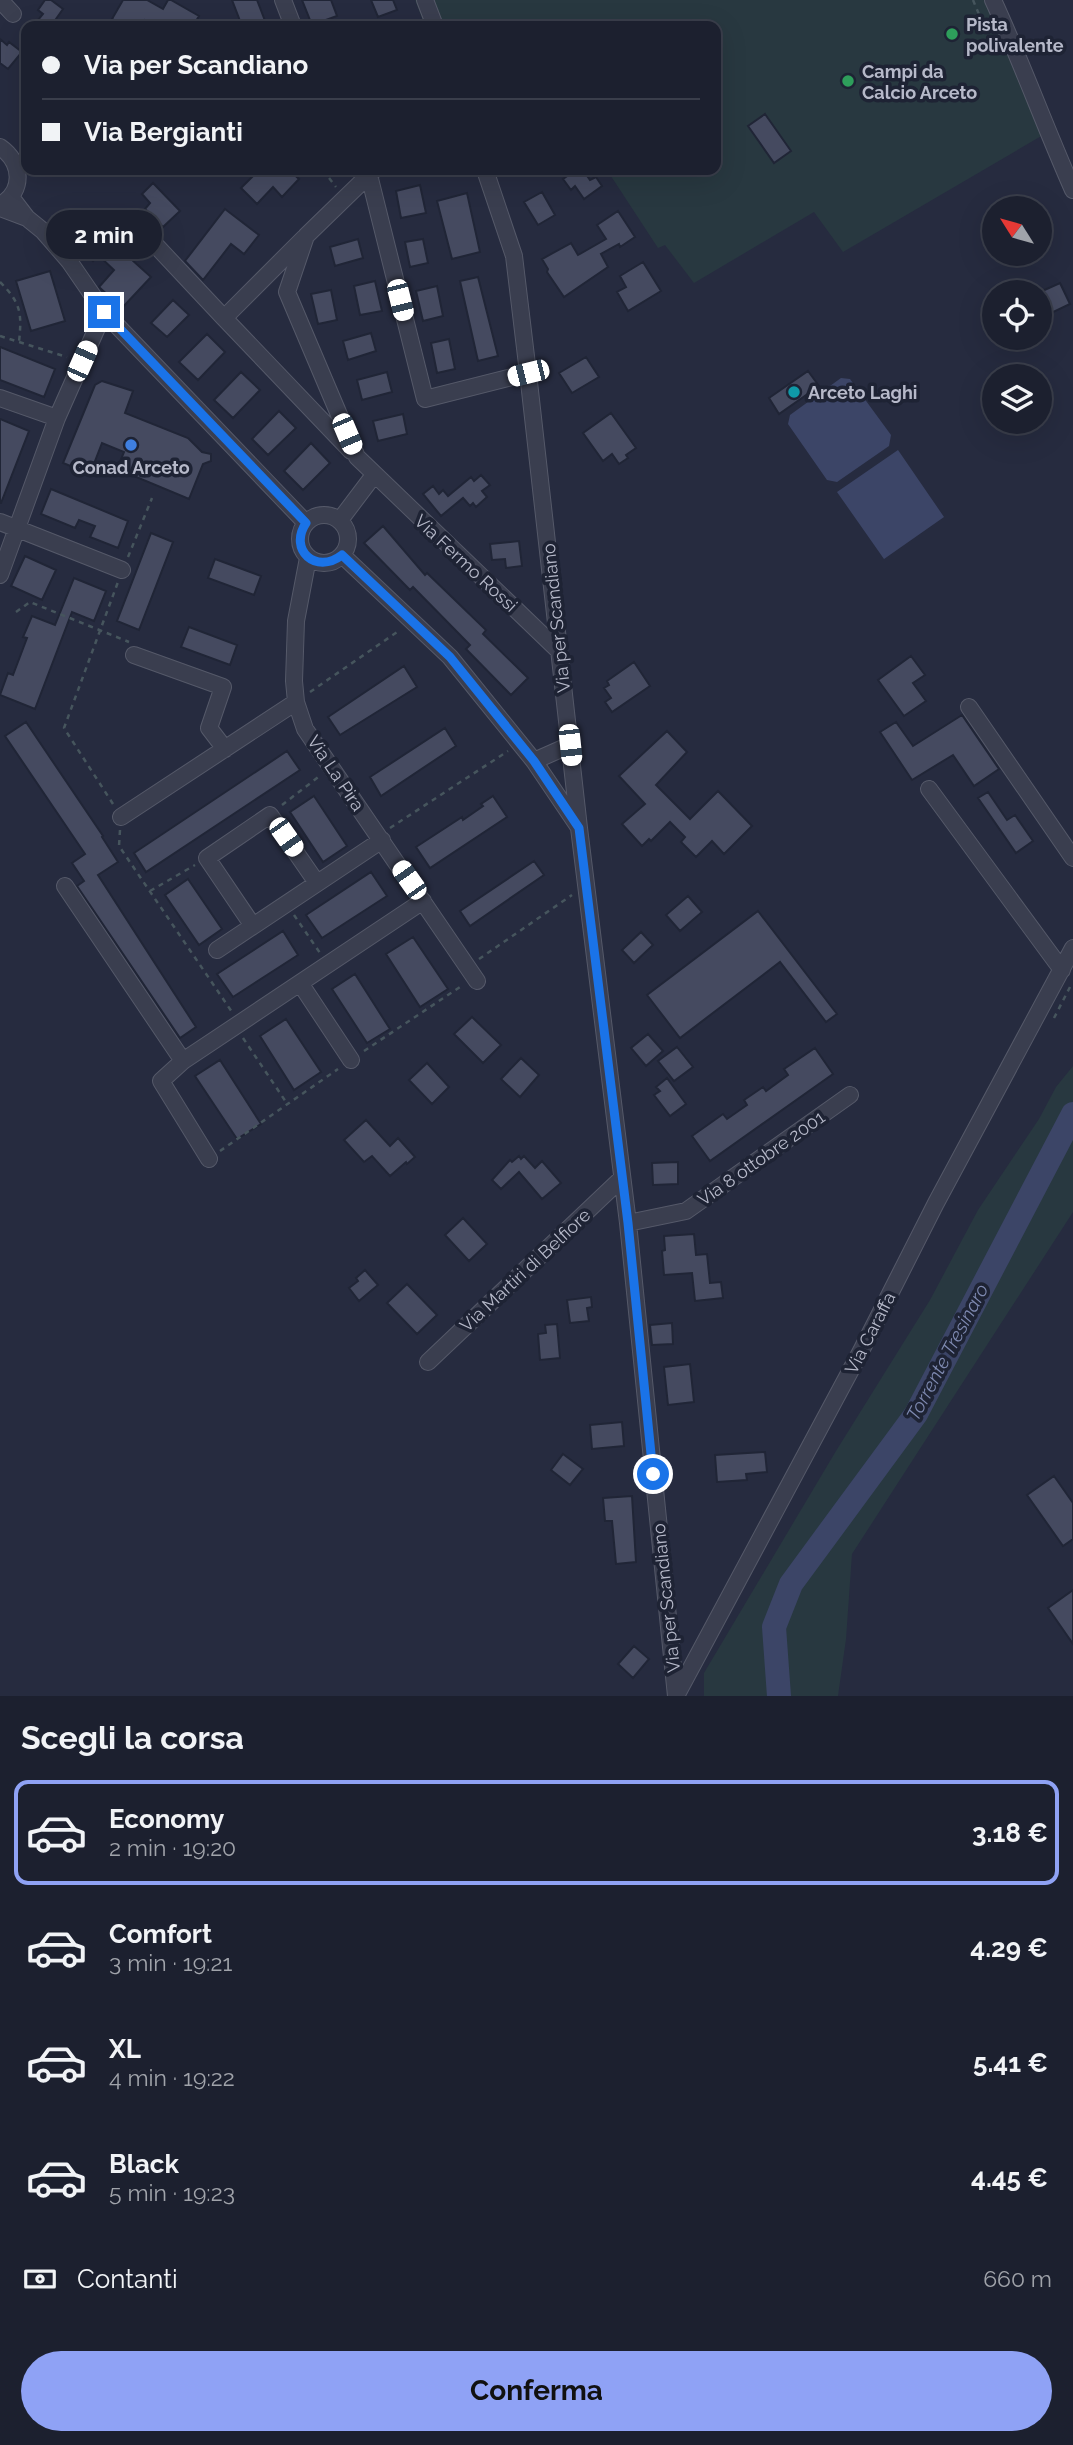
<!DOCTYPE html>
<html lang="it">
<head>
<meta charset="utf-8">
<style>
	:root { --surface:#1c202f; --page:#252837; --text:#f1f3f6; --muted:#a0a3aa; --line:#3a3e4b; --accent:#8fa2f5 }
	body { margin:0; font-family:Raleway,sans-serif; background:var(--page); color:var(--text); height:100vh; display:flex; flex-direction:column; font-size:26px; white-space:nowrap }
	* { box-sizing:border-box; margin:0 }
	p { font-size:23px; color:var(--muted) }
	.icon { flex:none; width:38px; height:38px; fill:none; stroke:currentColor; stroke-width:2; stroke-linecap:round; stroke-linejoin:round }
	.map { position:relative; height:1696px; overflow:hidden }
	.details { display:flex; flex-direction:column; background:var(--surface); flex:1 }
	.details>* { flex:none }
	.guide { position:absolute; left:21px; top:21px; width:700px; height:154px; border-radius:14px; box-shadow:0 7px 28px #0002,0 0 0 2px var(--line); display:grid; align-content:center; height:154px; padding:0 21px; background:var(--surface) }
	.needle { width:46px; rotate:307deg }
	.fabs { position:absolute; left:982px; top:196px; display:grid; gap:14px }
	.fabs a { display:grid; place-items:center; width:70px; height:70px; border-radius:50%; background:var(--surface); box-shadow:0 7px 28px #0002,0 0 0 2px var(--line); font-size:35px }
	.end { position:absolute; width:32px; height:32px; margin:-16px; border:9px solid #1a73e8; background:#fff; box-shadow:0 0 0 4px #fff }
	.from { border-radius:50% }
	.bubble { position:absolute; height:49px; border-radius:24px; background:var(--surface); box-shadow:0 7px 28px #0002,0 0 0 2px var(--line); font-size:23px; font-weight:700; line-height:49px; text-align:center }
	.car { position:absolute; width:21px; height:42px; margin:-21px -10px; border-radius:9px; box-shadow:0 0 5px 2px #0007; background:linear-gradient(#fff 24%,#345 0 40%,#fff 0 76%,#345 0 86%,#fff 0) }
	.guide b { display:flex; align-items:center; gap:24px; height:66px; font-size:26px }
	.guide b+b { border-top:2px solid var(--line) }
	.guide i { width:18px; height:18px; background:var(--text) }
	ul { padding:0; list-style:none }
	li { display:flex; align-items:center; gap:21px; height:105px; margin:0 14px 10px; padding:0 7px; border:4px solid transparent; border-radius:14px }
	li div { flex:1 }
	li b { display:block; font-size:26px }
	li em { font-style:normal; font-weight:700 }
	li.current { border-color:var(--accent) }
	li>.icon { width:63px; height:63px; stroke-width:1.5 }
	h2 { padding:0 21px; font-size:32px; line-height:84px }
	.pay { display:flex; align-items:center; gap:18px; height:77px; padding:0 21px; font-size:26px }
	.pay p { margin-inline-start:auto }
	.cta { display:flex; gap:14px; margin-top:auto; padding:14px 21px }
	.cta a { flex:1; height:80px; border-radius:42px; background:var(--accent); color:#111; font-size:28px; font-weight:700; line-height:80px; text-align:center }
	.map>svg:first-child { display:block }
	.green { fill:#283840 }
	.water { fill:#3c4567 }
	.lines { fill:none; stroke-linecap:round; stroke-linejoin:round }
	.river { stroke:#3c4567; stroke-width:24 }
	.building { fill:#454a60; stroke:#202536; stroke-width:2 }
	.minor-casing { stroke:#555969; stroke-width:18 }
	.path { stroke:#46555d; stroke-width:2.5; stroke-dasharray:5 5; stroke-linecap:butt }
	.minor { stroke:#3a3e4f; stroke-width:16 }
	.route { stroke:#1a73e8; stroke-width:9 }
	.leisure-dot { fill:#2e9e5b; stroke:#1e2334; stroke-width:2.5 }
	.culture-dot { fill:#0f9aa8; stroke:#1e2334; stroke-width:2.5 }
	.shop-dot { fill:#3f7fe0; stroke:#1e2334; stroke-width:2.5 }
	.labels { text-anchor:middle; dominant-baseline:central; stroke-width:7; stroke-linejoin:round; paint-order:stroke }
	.poi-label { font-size:18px; font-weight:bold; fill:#b6b9c9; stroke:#1e2334; text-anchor:start }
	.street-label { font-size:18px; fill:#b6b9c9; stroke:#1e2334 }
	.water-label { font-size:19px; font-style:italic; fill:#7e89b0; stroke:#1e2334 }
</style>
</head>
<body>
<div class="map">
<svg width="1073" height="1696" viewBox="0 0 1073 1696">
	<rect width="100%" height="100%" fill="#262b3f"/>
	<path class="green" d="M415,0H991L1043,135L843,252L814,212L694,283L665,245L658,248L607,170H716V26H425Z
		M1073,1066V1212L852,1554L846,1639L838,1696H704V1673L836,1451L930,1300L978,1210L1039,1119L1056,1087Z"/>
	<path class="water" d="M841,378L850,379L891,435L889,446L837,482L827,480L788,424L790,415Z
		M898,450L944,517L884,559L837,492Z"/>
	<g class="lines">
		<path class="river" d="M779,1696L774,1627L791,1584L916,1414L1073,1114"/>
	</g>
	<path class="building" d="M45,0H51L63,9L56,19L66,26H33L43,14L38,10Z
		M123,0H147L163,9L168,0H171L199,16L193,26H156L145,20L141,26H125L112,19Z
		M232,0H257L267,26H242Z
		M302,0H331L337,16L312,25Z
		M371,0H393L397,10L378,17Z
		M0,39L7,45L9,42L22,52L8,69L0,63Z
		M765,114L791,151L774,163L748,126Z
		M259,170H289L299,179L282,197L273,187L257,204L241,188Z
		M576,170H583L590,180L596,177L602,186L584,199L575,186L571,190L563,179Z
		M153,183L180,211L163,227L145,209L150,203L142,194Z
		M420,185L426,213L401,218L396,191Z
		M542,192L555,215L538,225L524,202Z
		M467,193L480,252L452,259L437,201Z
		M225,209L259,235L244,254L231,244L203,280L185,261Z
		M109,211L125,225L111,241L151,277L122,308L99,287L114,270L98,255L93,261L58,229L69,217L88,234Z
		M618,211L635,237L620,247L619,244L601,254L608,267L564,297L547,272L548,269L542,259L571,243L578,255L606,239L597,225Z
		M358,239L363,258L335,266L330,247Z
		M423,239L428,263L410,267L405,242Z
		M643,262L661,291L628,311L617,292L626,287L620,276Z
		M50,271L65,321L31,331L16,281Z
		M478,277L498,356L478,361L460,281Z
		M375,281L382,311L360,315L354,286Z
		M1060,283L1070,304L1045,316L1040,303V292Z
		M437,286L443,316L423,321L416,291Z
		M331,290L337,320L318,324L311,294Z
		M173,300L189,315L167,337L151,323Z
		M371,333L376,351L348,360L343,341Z
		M207,334L225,352L198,380L179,362Z
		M449,339L455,369L437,373L431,343Z
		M0,347L55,369L44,397L0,380Z
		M586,357L599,377L572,393L559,373Z
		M808,371L819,386L779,414L769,398Z
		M241,372L260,390L233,418L214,400Z
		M387,372L392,392L362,400L357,380Z
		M102,381L133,391L125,413L188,438L202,452L211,454V461L203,464L189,499L117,469L124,452L102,443L90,474L63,463L95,385Z
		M279,411L296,428L268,455L252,439Z
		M611,413L636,448L626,455L628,458L619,464L612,454L603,461L583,433Z
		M403,414L407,434L378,441L373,421Z
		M0,419L29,431L1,503H0Z
		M311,443L330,463L303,490L284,471Z
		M481,475L490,485L482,491L487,497L476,507L473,503L470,506L463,498L441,516L423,494L433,486L439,494L443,490L448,496L471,477L474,481Z
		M51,489L128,521L118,548L90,537L95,526L79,520L75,528L41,514Z
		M383,526L425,575L427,573L486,630L483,634L528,678L511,695L466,649L470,645L413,587L410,590L364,543Z
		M151,533L173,542L139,630L117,621Z
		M519,541L522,566L506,568L505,559L492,560L490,544Z
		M25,556L56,570L42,600L11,586Z
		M215,559L261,576L254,595L208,578Z
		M74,578L106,591L94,621L72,612L35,709L0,695L8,673L13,675L27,638L23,637L32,616L55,625Z
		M189,627L237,645L230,665L181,647Z
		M911,656L925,675L913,683L926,701L904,716L878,680Z
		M634,662L650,686L612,712L605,702L611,698L604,688L609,685L607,681Z
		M404,666L417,687L340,735L328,717Z
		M962,715L999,769L974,786L953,755L912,780L880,732L896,722L913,746Z
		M26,722L103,836L102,837L118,862L98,875L196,1027L180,1038L77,886L84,881L72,863L85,854L5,736Z
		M445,728L456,746L381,796L370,777Z
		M667,731L687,752L656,785L690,819L718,791L752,826L724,854L712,841L696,857L681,842L685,837L670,822L651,841L649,839L642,846L622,824L645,804L619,776Z
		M287,751L300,770L146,872L134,853Z
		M988,792L1007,820L1015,815L1033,841L1016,853L978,798Z
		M314,796L347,846L323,862L290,812Z
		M493,796L507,817L430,868L416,847L462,817L463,820L483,806L481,804Z
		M534,861L544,875L470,926L460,911Z
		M371,872L387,896L322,938L306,915Z
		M188,879L222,929L199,945L165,895Z
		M688,896L702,912L680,931L666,915Z
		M758,911L837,1014L826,1022L780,962L680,1038L647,995Z
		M283,931L298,955L233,997L217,974Z
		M641,932L653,945L634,963L622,950Z
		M413,937L448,989L420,1007L386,954Z
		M355,974L390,1029L367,1043L332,989Z
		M472,1017L501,1045L483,1063L454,1034Z
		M286,1019L321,1072L294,1090L260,1036Z
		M648,1034L663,1051L646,1066L631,1048Z
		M677,1047L693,1067L674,1081L658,1061Z
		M815,1048L833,1074L710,1161L692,1136L723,1114L727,1119L747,1105L744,1100L763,1087L766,1091L788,1075L784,1069Z
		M521,1058L539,1075L520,1097L501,1079Z
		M220,1060L261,1124L237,1139L195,1076Z
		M427,1063L449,1087L432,1104L409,1080Z
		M667,1078L686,1104L670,1116L654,1095L660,1091L656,1087Z
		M366,1120L390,1146L398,1138L415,1157L407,1164L406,1162L390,1176L372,1156L364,1162L344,1140Z
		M519,1156L521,1159L524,1156L535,1168L542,1161L561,1183L542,1199L519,1172L501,1189L492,1180L510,1160L512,1162Z
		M678,1162V1184L653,1185L652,1163Z
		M463,1218L487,1244L469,1261L445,1235Z
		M694,1234L696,1255L707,1254L710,1283L721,1282L723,1298L695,1301L692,1273L664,1275L662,1251L665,1250L664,1236Z
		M365,1270L378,1285L359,1301L349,1288L358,1281L356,1278Z
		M407,1284L437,1315L417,1334L387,1303Z
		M591,1297L592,1307L587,1308L589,1321L570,1323L567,1300Z
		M672,1323L673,1344L652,1345L650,1325Z
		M557,1324L560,1358L540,1360L538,1334L546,1333L545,1325Z
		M690,1364L694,1402L668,1405L664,1367Z
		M622,1422L624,1446L592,1449L590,1425Z
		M765,1452L767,1472L746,1474L747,1480L717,1482L715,1455Z
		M563,1454L583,1469L570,1485L551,1470Z
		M1054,1476L1073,1503V1539L1063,1546L1027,1495Z
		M632,1496L636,1562L616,1564L612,1521H605L603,1498Z
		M1073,1590V1644L1048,1608Z
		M634,1646L649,1659L633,1678L618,1664Z"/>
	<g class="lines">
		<defs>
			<path id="minor" d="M0,0L13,14
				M283,0L293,26
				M425,0L435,26
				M993,0C1022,63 1045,127 1073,190
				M0,147C22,162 25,191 0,205
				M374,170L306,236L287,292L357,457L559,651
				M485,170L514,256L528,373L579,828L628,1223L676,1696
				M369,175L425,399L528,373
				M0,208L27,218L11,197
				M27,218L43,231L69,261L104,312L306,523
				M148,237L224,318
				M304,238L224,318L351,451
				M0,398L57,418
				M300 539a24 24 0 1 1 48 0a24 24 0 1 1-48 0Z
				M340,520L374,475
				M0,522L122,570
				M342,555L450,657L534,761L578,826
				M308,558L296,621L294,681L296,702L305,729L477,981
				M0,575L57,418L104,312
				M134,655L223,687L209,728L225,749
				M969,707L1073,858
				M534,761L570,745
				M929,789L1062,970
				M121,817L296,702
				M317,883L270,815L207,858L253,926L382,840
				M65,886L183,1061
				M217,950L253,926
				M300,983L351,1060
				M209,1159L161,1081L183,1061L423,901
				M628,1223L686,1211L850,1095
				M428,1362L622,1178
				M676,1696L861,1351L936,1203L1073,948"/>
		</defs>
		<use href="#minor" class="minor-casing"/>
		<path class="path" d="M973,0L983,24L991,32
			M323,170L336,187
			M0,282C21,303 22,313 19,342
			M0,336L67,357
			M128,557L152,498
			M16,612L30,602L129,642
			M310,692L400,630
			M113,804L64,728L118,582
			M282,805L321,775
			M390,828L508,751
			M120,830L119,846L232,1012
			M150,891L195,865
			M294,915L320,953
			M479,959L572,895
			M1054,1018L1070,987
			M243,1038L288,1105
			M364,1051L463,985
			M220,1151L338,1069"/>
		<use href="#minor" class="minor"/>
	</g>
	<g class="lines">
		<path class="route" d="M104,312L306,523C288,550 316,575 342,555L450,657L534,761L579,828L628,1223L653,1474"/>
	</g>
	<g class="leisure-dot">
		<circle cx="952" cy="34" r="7"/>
		<circle cx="848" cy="81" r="7"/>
	</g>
	<circle class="culture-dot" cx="794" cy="392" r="7"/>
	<circle class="shop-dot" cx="131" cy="445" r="7"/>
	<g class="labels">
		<g class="poi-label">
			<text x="966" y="24">Pista<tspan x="966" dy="21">polivalente</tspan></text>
			<text x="862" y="71">Campi da<tspan x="862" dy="21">Calcio Arceto</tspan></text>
			<text x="808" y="392">Arceto Laghi</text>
			<text x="131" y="467" text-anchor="middle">Conad Arceto</text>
		</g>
		<g class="street-label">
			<text transform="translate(466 563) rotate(43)">Via Fermo Rossi</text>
			<text transform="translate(556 618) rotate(-96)">Via per Scandiano</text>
			<text transform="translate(336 773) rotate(56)">Via La Pira</text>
			<text transform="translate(761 1158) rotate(-35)">Via 8 ottobre 2001</text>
			<text transform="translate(525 1270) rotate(-43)">Via Martiri di Belfiore</text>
			<text transform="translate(870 1333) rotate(-63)">Via Caraffa</text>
			<text transform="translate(666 1598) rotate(-96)">Via per Scandiano</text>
		</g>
		<g class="water-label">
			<text transform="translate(947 1352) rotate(-62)">Torrente Tresinaro</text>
		</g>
	</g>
</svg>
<div class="fabs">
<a><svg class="needle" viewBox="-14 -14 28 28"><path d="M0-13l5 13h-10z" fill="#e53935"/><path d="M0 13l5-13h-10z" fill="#a0a3aa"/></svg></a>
<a><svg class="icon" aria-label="locate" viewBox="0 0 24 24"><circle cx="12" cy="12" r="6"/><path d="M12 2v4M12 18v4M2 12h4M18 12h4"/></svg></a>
<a><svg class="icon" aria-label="layers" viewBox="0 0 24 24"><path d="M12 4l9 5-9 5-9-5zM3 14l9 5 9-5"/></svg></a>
</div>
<i class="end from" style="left:653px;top:1474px"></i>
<i class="end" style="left:104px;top:312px"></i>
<div class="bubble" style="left:46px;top:210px;width:116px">2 min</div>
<i class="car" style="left:400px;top:300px;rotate:166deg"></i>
<i class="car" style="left:82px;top:361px;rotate:24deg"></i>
<i class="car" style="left:528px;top:373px;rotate:256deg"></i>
<i class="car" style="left:347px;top:434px;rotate:157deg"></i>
<i class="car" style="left:570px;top:745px;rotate:174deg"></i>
<i class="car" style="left:286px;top:837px;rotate:145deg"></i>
<i class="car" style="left:409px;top:880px;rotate:325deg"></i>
<div class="guide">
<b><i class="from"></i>Via per Scandiano</b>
<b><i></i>Via Bergianti</b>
</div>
</div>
<section class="details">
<h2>Scegli la corsa</h2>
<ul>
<li class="current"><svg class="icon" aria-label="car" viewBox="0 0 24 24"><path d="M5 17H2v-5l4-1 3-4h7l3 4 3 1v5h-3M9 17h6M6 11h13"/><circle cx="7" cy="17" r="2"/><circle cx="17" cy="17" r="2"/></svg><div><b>Economy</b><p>2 min · 19:20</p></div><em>3.18 €</em></li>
<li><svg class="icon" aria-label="car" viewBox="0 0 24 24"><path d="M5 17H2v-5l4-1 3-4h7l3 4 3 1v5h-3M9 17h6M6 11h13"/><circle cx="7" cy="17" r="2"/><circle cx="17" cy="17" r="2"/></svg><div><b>Comfort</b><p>3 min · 19:21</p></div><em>4.29 €</em></li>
<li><svg class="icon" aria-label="car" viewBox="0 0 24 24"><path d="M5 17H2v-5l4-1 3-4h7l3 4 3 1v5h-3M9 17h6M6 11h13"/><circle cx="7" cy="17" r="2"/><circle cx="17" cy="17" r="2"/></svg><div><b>XL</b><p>4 min · 19:22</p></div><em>5.41 €</em></li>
<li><svg class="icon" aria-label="car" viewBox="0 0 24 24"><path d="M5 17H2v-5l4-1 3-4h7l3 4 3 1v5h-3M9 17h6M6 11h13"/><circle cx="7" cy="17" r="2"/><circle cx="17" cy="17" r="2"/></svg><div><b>Black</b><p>5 min · 19:23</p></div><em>4.45 €</em></li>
</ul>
<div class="pay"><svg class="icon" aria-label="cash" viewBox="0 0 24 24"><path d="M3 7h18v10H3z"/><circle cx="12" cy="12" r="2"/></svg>Contanti<p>660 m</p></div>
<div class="cta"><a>Conferma</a></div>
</section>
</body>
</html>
